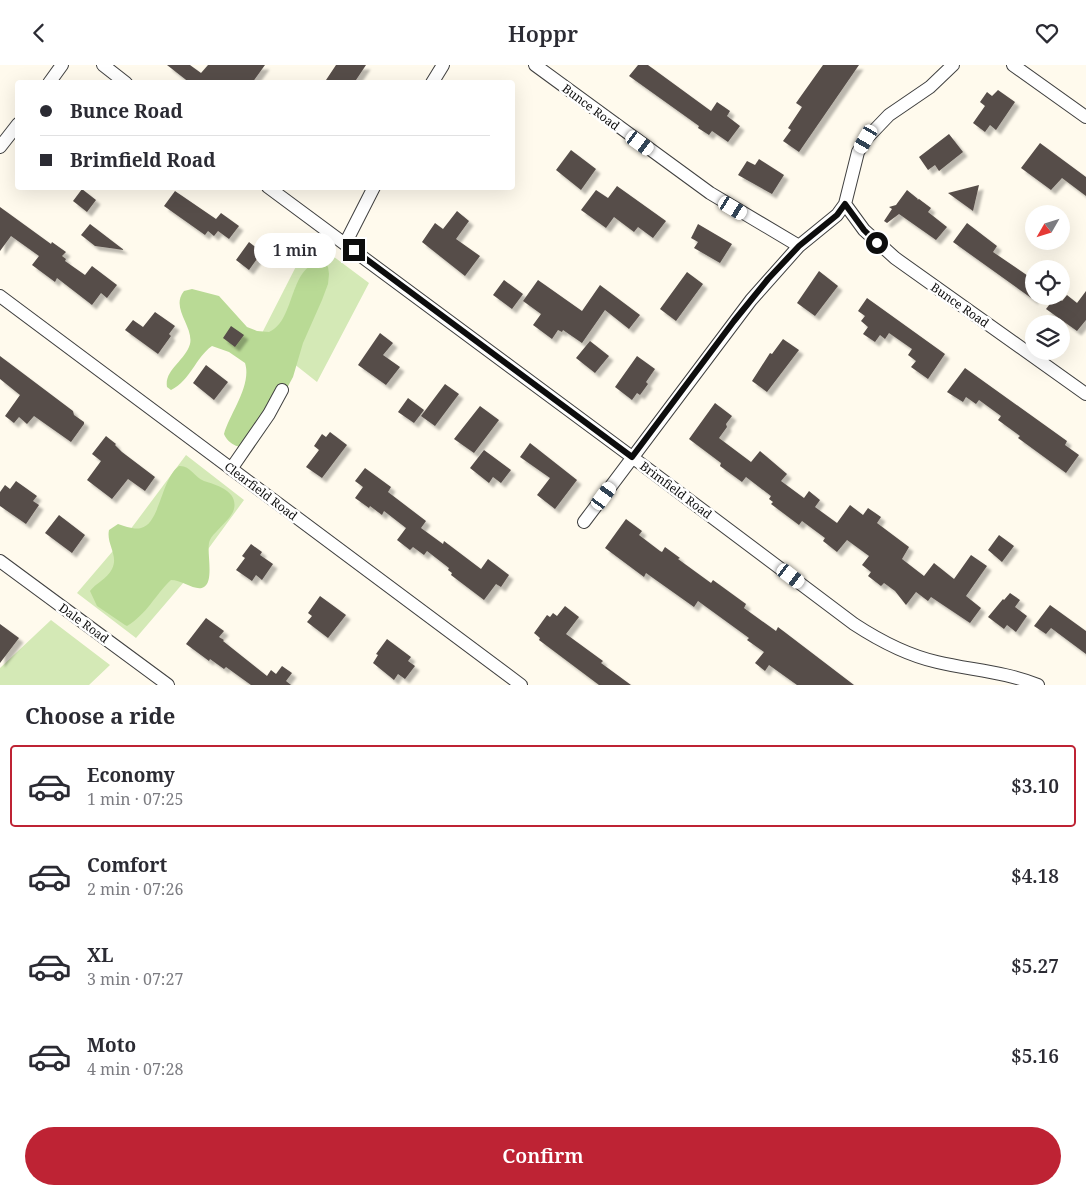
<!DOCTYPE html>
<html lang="en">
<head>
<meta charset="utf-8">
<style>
	:root { --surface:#fff; --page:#f7f7f7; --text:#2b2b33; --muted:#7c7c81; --line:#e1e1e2; --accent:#be2334 }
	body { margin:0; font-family:"Noto Serif",serif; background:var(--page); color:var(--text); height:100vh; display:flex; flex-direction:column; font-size:19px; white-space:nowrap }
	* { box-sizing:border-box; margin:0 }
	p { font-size:16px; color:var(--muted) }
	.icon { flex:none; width:28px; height:28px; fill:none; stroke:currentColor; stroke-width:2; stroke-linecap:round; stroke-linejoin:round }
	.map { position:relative; height:620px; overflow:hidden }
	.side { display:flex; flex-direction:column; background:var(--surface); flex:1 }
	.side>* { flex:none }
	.hud { position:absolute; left:15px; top:15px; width:500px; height:110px; border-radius:5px; box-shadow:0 5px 20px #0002; display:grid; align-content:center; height:110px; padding:0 25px; background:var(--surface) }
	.needle { width:32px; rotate:231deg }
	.controls { position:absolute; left:1025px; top:140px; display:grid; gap:10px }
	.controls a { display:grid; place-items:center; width:45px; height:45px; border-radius:50%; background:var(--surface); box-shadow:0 5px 20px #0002; font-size:25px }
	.end { position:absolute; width:22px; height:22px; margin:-11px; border:6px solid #0d0d0d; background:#fff; box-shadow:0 0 0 2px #fff }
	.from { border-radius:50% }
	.bubble { position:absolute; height:35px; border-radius:18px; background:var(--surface); box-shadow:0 5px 20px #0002; font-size:16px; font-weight:600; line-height:35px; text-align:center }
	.car { position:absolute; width:15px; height:30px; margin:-15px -8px; border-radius:6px; box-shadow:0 0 4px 1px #0007; background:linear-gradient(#fff 24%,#345 0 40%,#fff 0 76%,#345 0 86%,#fff 0) }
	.hud b { display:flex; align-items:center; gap:18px; height:48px; font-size:19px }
	.hud b+b { border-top:1px solid var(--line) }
	.hud i { width:12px; height:12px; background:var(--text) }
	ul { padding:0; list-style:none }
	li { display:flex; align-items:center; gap:15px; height:82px; margin:0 10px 8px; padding:0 15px; border:2px solid transparent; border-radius:5px }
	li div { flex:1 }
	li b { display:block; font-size:19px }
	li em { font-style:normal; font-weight:600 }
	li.current { border-color:var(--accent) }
	li>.icon { width:45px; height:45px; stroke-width:1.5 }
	h2 { padding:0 25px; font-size:22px; line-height:60px }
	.primary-button { display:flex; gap:10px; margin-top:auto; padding:10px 25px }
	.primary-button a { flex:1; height:58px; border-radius:30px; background:var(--accent); color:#fff; font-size:20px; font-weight:600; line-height:58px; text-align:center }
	header { display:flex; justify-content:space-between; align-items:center; height:65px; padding:0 25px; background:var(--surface); font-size:22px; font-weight:600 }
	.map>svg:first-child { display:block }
	.green { fill:#d4e9b6 }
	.forest { fill:#b9da95 }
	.building { fill:#564d49; filter:url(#shadow) }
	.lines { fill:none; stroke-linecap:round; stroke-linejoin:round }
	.minor-casing { stroke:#404040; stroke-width:14 }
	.minor { stroke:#fff; stroke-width:12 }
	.route { stroke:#0d0d0d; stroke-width:6 }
	.labels { text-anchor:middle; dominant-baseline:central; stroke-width:5; stroke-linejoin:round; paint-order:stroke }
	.street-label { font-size:12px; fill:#0d0d0d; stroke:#fff }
</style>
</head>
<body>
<header><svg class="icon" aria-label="back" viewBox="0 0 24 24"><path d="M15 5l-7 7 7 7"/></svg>Hoppr<svg class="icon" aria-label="heart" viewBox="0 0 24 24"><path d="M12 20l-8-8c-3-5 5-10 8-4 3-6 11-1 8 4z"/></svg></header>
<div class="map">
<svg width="1086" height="620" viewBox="0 0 1086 620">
	<defs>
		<filter id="shadow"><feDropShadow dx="4.5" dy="4.5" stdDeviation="1" flood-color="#0004"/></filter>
	</defs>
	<rect width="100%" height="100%" fill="#fffaed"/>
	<path class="green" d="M310,174L369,218L317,317L260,272Z
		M186,390L244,435L184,517L136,573L77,528L124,473Z
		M51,555L110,600L89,620H0V603Z"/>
	<path class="forest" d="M325,197L328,202L329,209L328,219L322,235L303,278L293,312L258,377L253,384C241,383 229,381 224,369C230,348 252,320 245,298L229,287L212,281C195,293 191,315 171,325L167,322C164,305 185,296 190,279C194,261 170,243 184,226L192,224L219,231L247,262L257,266L269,267C297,255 288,196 325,197Z
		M179,401C190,400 194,412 204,416C217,420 238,426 234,444C232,452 222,460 217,466C214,469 210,473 209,478C207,489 214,516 204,522C196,527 182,515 171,515C155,530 147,549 127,561L125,560L97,541L90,526C96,518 107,514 112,504C119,490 106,479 109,465L118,459C125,461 134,465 141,463C160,459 161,414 179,401Z"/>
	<path class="building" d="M167,0H190L201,8L208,0H265L252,18H190Z
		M336,0H366L354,18H324Z
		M638,0H648L711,46L717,37L730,46L727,51L740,61L728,77L712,66L709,70L698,63L699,61L629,11Z
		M823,0H859L799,87L783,76L791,65L788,63L802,42L796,38Z
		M998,25L1015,37L996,65L990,60L985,67L973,58L985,41L980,37L987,27L992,31Z
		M949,69L963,87L939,106L935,100L928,105L919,92Z
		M1040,78L1086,112V131L1062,113L1051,125L1021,103Z
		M571,85L596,104L581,125L556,105Z
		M759,94L784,110L772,129L738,110L747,96L755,100Z
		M979,120L973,146L948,128Z
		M617,121L666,156L653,173L638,162L634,167L614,152L606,163L581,145L596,125L608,133Z
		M82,124L96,135L87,147L73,136Z
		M907,125L918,134L917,135L919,134L931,143L928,147L947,162L936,175L899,149L887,158L884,156L892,144L889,142L896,140Z
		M175,126L216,154L221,148L239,161L229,174L218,166L214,171L208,166L205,170L164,141Z
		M0,142L51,179L52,177L66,187L62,191L66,194L65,196L85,210L92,201L117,220L107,233L101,228L92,240L57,213L55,217L32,200L39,191L11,171L0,186Z
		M457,146L469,156L456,174L480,191L465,211L422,177L435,158L443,164Z
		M967,158L997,181L993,187L1034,215V235L953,177Z
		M90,159L124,185L95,181L81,170Z
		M698,159L732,179L720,198L694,183L698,177L691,173Z
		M249,177L262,187L249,205L236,195Z
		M819,206L838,221L815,251L797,238Z
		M687,207L703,219L676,256L660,244Z
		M504,215L523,229L512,244L493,230Z
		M538,215L582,246L600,220L640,250L629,264L605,245L582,278L563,265L562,267L558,265L552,274L533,260L541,249L523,236Z
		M1086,226V255L1077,266L1046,244L1056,231L1062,236L1067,230L1077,238Z
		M867,233L945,289L928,314L911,302L916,296L908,290L912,284L889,268L885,274L880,270L875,277L863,269L868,262L861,256L865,251L858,246Z
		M155,247L175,261L169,269L171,271L158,289L125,265L133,255L143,262Z
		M231,261L244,270L235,282L223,273Z
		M380,268L393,278L383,290L400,302L386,320L358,300Z
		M783,274L799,285L767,327L752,316L770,288L772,289Z
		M590,276L609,291L595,308L576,293Z
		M0,291L73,346L74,350L84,357V359L71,377L34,351L27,359L19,352L14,358L5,351L20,330L0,314Z
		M637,291L655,304L646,317L648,319L640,330L637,328L632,335L615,322Z
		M206,300L228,317L214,335L193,318Z
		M965,303L1067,376L1065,380L1079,390L1066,408L1018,373L1020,371L998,355L1001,351L979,335L976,339L966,332L963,337L947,327Z
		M445,319L459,329L435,361L421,351Z
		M408,333L424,345L414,358L398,347Z
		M715,338L732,351L726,359L727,362L719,373L751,397L760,386L787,409L781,416L804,433L809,426L820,435L815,442L837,458L850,440L863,450L868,443L881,452L877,458L909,482L902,494L924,511L934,498L954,514L971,490L987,501L966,531L981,543L970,558L931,532L928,536L916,527L906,540L895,526L884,518L881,521L868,511L871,507L862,500L869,491L847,475L837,487L823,476L825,473L802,456L799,460L771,439L773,437L769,434L771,431L746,412L742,417L720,401L721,398L689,374Z
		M480,341L499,355L474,388L454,374Z
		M330,367L347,380L322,413L306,402L319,385L314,381L322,369L326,372Z
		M106,371L116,379L115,380L122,387L155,412L145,426L128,414L112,434L87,415L101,396L92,389Z
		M530,378L577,415L555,444L537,430L550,413L520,392Z
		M484,385L511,405L501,418L493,412L489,418L470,403Z
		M365,403L391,422L388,427L426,456L421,463L443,479L444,476L481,504L488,494L509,510L501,522L496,519L484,535L451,510L452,508L448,505L449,503L427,486L424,490L413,482L410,485L397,475L406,463L384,446L382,450L370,441L369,443L355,433L363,422L355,416Z
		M16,416L37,431L33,436L39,440L26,459L0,441V427L5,420L10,424Z
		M59,450L85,470L72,488L45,468Z
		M626,454L642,466L639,470L660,486L662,487L665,482L680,493L678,494L711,518L713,515L746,539L744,543L776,566L778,562L854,620H797L769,600L765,606L755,598L764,587L747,575L749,573L698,536L694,542L646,508L644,512L605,483Z
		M999,470L1014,481L1002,497L988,485Z
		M251,479L262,487L260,490L273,499L262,515L256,510L252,516L236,505L245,493L242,491Z
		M1010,528L1020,535L1015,542L1027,551L1016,567L1007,560L1004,564L988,552L1003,534L1004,535Z
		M320,531L346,550L328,573L307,557L312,551L308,548Z
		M1050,540L1086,566V589L1051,563L1046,569L1034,561Z
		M565,541L579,552L566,569L603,596L601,598L631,620H599L539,575L540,573L534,568L547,550L550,552L553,548L557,551Z
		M206,553L224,566L219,572L224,575L223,576L267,611L271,605L276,609L282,601L292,608L286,616L291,620H251L226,602L224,604L210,594L209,596L186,579Z
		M0,559L19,573L0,598Z
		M387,574L411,592L408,596L415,601L405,614L398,609L394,615L373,598L378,590L376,589Z"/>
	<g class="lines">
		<defs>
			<path id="minor" d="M103,0L126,18
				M535,0L710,128L799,181
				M1013,0L1086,52
				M49,18L62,0
				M432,18L443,0
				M0,82L18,59
				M268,122L632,392L854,559C880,576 906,590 937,597C971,605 1006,607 1038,620
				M845,139L864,165L895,193L1086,329
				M345,179L374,122
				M0,231L521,620
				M231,404L269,349L282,325
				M584,457L751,235L799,181L837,150L845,139L858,87L866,74L889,50L930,22L953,0
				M0,496L168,620"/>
		</defs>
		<use href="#minor" class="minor-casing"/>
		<use href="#minor" class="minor"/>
	</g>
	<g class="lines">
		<path class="route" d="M354,185L632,392L734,256L768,214L799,181L837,150L845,139L864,165L877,178"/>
	</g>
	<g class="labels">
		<g class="street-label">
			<text transform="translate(591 42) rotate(37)">Bunce Road</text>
			<text transform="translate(960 240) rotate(35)">Bunce Road</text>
			<text transform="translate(676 425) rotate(37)">Brimfield Road</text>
			<text transform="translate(261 426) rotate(37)">Clearfield Road</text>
			<text transform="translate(84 558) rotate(36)">Dale Road</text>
		</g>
	</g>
</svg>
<div class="controls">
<a><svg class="needle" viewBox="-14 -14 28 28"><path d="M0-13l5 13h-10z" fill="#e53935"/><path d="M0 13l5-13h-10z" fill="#7c7c81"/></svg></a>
<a><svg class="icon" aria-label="locate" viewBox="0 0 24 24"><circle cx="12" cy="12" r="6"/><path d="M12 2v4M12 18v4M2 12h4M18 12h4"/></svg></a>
<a><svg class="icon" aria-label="layers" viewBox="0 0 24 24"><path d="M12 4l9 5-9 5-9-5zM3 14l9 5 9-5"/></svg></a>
</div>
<i class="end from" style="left:877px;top:178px"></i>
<i class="end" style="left:354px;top:185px"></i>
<div class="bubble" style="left:254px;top:168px;width:82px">1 min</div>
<i class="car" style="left:866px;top:74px;rotate:210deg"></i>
<i class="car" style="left:640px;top:78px;rotate:126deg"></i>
<i class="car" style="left:733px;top:143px;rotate:121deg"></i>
<i class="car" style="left:604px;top:431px;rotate:36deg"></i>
<i class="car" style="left:791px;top:511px;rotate:127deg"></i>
<div class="hud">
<b><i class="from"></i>Bunce Road</b>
<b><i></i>Brimfield Road</b>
</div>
</div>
<section class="side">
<h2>Choose a ride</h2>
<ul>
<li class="current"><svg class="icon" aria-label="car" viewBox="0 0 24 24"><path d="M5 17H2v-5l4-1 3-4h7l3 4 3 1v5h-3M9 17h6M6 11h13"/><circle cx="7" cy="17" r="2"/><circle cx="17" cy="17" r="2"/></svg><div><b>Economy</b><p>1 min · 07:25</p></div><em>$3.10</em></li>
<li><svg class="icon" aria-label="car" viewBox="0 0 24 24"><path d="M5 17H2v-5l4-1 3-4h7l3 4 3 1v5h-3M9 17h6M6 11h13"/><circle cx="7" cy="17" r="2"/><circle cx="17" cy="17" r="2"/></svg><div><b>Comfort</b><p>2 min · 07:26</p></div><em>$4.18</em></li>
<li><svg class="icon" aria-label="car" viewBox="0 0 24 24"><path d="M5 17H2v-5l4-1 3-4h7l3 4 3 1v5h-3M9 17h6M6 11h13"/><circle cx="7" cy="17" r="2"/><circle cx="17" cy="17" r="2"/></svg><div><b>XL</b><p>3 min · 07:27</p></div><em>$5.27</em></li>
<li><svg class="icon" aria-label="car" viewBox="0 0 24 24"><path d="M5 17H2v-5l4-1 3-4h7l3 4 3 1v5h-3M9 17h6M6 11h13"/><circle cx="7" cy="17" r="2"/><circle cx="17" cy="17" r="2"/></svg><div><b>Moto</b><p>4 min · 07:28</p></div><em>$5.16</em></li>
</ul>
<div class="primary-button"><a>Confirm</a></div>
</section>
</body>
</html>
